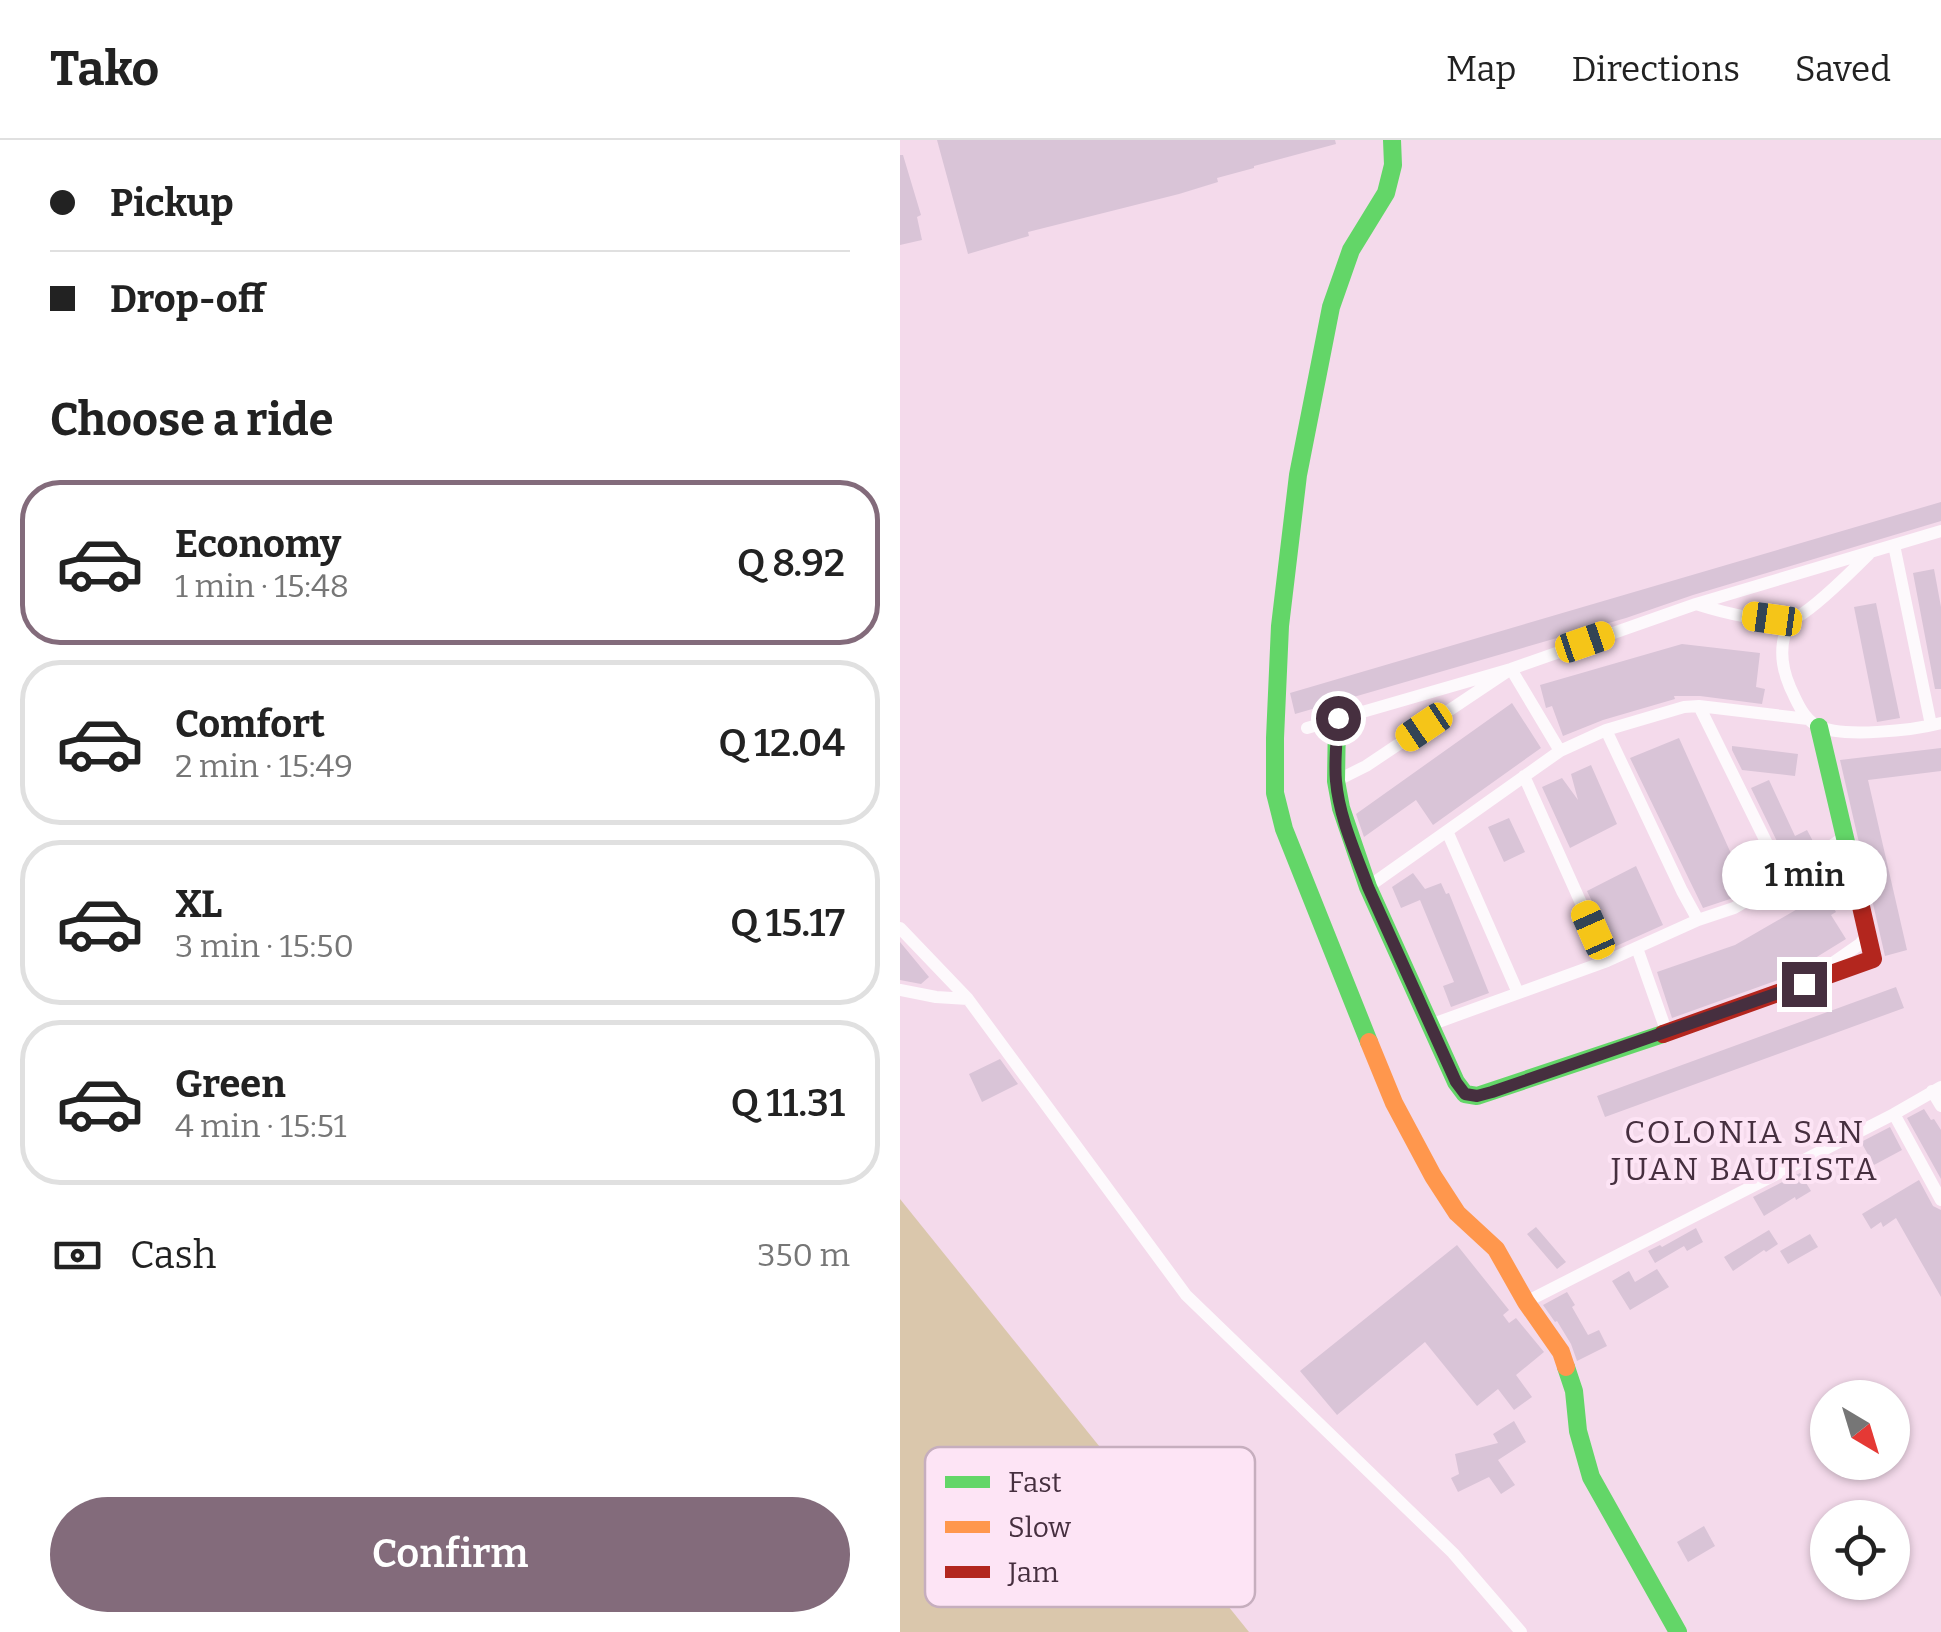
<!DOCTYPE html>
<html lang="en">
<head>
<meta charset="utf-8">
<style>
	:root { --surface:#fff; --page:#f6f6f6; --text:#222; --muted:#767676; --line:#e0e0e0; --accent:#836b7b }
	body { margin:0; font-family:Bitter,serif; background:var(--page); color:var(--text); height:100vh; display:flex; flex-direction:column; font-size:38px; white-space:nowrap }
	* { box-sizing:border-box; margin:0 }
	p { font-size:32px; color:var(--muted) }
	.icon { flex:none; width:55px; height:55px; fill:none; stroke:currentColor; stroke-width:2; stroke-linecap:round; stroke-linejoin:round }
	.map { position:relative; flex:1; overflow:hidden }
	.drawer { display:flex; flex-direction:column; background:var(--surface); width:900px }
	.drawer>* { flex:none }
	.hud { display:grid; align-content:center; height:220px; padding:0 50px; background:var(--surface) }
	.needle { width:65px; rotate:142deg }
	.controls { position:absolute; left:910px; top:1240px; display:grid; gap:20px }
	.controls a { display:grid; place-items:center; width:100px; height:100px; border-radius:50%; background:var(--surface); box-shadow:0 2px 8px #0004; font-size:50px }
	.end { position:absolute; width:45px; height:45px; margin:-22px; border:12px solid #462f3f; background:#fff; box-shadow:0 0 0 5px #fff }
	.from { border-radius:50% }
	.bubble { position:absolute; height:70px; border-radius:35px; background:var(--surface); box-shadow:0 2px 8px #0004; font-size:32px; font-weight:600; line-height:70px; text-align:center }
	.car { position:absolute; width:30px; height:60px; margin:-30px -15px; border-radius:12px; box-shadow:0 0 8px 2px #0007; background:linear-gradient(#f5c518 24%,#345 0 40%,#f5c518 0 76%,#345 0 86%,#f5c518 0) }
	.hud b { display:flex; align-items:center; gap:35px; height:95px; font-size:38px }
	.hud b+b { border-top:2px solid var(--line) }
	.hud i { width:25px; height:25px; background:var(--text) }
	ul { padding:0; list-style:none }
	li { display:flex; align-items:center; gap:30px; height:165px; margin:0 20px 15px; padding:0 30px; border:5px solid var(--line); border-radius:40px }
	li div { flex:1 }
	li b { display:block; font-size:38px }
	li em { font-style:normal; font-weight:600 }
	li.on { border-color:var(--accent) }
	li>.icon { width:90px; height:90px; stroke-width:1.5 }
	h2 { padding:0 50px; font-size:45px; line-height:120px }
	.pay { display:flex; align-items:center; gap:25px; height:110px; padding:0 50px; font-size:38px }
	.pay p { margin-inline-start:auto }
	.button { display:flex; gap:20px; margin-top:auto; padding:20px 50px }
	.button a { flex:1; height:115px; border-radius:60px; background:var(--accent); color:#fff; font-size:40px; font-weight:600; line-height:115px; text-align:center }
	header { display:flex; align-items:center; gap:60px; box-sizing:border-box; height:140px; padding:0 50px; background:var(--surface); border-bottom:2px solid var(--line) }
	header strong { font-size:48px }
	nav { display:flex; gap:55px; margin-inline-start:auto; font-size:35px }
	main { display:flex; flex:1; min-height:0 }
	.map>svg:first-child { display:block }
	.green { fill:#dac7ac }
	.building { fill:#d9c4d7 }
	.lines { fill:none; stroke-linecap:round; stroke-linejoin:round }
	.street { stroke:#fdf9fc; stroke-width:12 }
	.fast { stroke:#63d668; stroke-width:18 }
	.slow { stroke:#ff974d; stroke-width:18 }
	.jam { stroke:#b3261e; stroke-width:18 }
	.route { stroke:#462f3f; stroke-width:12 }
	.labels { text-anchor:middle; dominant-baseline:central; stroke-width:8; stroke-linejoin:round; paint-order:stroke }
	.neighbourhood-label { font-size:32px; letter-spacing:2.5px; fill:#462f3f; stroke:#fde4f5 }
	.key { fill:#fde4f5; stroke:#c6aebe; stroke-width:2.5 }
	.key-label { font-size:28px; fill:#462f3f }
</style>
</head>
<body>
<header>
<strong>Tako</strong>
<nav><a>Map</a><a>Directions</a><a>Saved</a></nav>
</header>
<main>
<section class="drawer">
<div class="hud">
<b><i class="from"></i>Pickup</b>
<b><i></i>Drop-off</b>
</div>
<h2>Choose a ride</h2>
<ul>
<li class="on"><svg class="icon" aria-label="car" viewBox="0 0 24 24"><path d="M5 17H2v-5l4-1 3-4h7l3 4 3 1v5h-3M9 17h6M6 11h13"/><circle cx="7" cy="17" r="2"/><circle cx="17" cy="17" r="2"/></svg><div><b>Economy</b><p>1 min · 15:48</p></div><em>Q 8.92</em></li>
<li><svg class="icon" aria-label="car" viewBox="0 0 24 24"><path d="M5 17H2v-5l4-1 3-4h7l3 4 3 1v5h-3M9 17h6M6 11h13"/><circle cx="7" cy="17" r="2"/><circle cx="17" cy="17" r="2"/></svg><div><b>Comfort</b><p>2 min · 15:49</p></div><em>Q 12.04</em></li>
<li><svg class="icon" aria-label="car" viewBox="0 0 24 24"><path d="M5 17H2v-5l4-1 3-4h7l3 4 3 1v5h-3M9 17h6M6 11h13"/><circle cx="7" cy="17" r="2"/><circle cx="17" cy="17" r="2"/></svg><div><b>XL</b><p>3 min · 15:50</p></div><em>Q 15.17</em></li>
<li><svg class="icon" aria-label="car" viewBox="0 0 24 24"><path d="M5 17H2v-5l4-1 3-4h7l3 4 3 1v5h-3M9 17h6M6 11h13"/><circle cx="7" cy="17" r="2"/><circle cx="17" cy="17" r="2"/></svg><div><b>Green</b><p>4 min · 15:51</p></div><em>Q 11.31</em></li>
</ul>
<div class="pay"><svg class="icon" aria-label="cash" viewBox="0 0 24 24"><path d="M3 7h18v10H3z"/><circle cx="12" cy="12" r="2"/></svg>Cash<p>350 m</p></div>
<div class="button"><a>Confirm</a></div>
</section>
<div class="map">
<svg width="1041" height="1492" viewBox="0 0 1041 1492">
	<rect width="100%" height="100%" fill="#f4daeb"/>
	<path class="green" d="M0,1059L349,1492H0Z"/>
	<path class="building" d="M37,0H435L436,4L354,26V28L317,38L318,42L279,54L128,92L129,96L68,114Z
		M0,15H3L21,75L17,77L22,100L0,105Z
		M1041,362V381L793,455L726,478L395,574L390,553Z
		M1034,429L1041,467V549H1035L1013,433Z
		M976,463L1000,578L977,582L954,467Z
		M782,504L860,513L856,547L865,549L862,564L800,556H774L775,559L703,580L663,596L652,566L646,568L640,545Z
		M612,563L641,608L533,685L516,660L464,697L456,674Z
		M779,598L847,749L830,759L803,768L730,618Z
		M832,606L898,614L895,636L842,630L832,610Z
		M1041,608V631L968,640L1007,810L985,816L940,620Z
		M691,625L717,684L670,708L642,647L662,638L678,660L671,634Z
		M869,640L895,696L907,690L915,705L888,724L851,648Z
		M609,678L625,712L604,722L588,687Z
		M736,726L763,785L714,807L687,751Z
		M513,733L525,749L541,743L546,754L549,753L589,853L551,867L543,846L554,842L520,760L501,768L492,747Z
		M925,753L936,772L931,775L946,799L881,839L772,878L757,832L835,805Z
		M0,802L29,837L21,844L0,840Z
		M996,847L1004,868L705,977L697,956Z
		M100,919L118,944L82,962L69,934Z
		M1024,969L1031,980L1034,979L1041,990V1039L1007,978Z
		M990,987L1002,1010L974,1025L961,1002Z
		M900,1033L911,1051L896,1060L895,1057L864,1076L853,1057Z
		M1019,1040L1033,1066L1041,1070V1157L996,1078L983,1087L981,1082L971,1089L962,1074Z
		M636,1087L666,1122L657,1129L627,1094Z
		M796,1088L803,1102L787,1111L784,1106L755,1123L748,1111L760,1105L762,1107Z
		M869,1090L878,1104L866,1112L864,1110L833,1131L824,1117Z
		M910,1094L918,1107L888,1124L880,1111Z
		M557,1105L609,1170L603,1175L609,1183L616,1178L644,1212L616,1235L632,1257L614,1270L598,1249L577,1266L525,1202L437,1275L400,1231Z
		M757,1129L769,1147L730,1170L712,1141L729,1131L735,1142Z
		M667,1152L675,1165L672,1167L688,1195L699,1190L707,1206L677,1221L671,1204L657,1181L655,1182L643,1165Z
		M614,1281L626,1302L598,1320L615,1345L601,1354L589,1337L558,1352L551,1338L559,1334L555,1314L598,1303L593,1294Z
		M804,1386L815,1406L788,1422L777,1402Z"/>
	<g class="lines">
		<path class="street" d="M994,405L1031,585
			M796,464C818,471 876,487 897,477C916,467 953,430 969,414
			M891,479C879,501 880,524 890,547C896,560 903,578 916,585C940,599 1015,590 1041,583
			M799,566L884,738
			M407,588L611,529L796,464L1041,391
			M706,590L782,751L798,780
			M624,636L707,821
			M436,641L466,626L611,529L660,611
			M547,691L618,853
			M468,747L660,611L706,590L784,567L799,566L908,579
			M0,788L68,859L286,1155L553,1413L621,1492
			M737,808L767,893
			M914,836L960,804L967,795
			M0,850L36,857L68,859
			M530,885L707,821L798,780L834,768L891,735L945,696
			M1032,951L1041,966
			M994,974L1041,1060
			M626,1162L994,974L1041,947"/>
		<path class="fast" d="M437,578L436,641L441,668L468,747L556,942L565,954L577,956L763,894
			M919,587L954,736
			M469,902L384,689L375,653V598L380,486L398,335L431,167L451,110L486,53L493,25L492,0
			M666,1227L674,1251L678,1291L691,1337L778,1492"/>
		<path class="slow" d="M469,902L494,963L533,1036L557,1073L596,1109L626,1162L661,1212L666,1227"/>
		<path class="jam" d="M763,894L973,819L954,736"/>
	</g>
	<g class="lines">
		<path class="route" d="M438,578C437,599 434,621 436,641C439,677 456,714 468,747L556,942L565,954L577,956L592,952L904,844"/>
	</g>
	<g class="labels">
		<g class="neighbourhood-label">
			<text x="845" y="992">COLONIA SAN<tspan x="845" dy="37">JUAN BAUTISTA</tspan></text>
		</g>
	</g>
	<rect x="25" y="1307" width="330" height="160" rx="15" class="key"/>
	<rect x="45" y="1336" width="45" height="12" fill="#63d668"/>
	<rect x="45" y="1381" width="45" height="12" fill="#ff974d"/>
	<rect x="45" y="1426" width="45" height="12" fill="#b3261e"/>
	<g class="key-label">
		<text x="108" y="1352">Fast</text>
		<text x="108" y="1397">Slow</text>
		<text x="108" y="1442">Jam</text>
	</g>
</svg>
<div class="controls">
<a><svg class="needle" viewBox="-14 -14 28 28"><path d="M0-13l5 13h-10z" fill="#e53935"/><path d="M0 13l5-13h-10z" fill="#767676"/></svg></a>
<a><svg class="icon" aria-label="locate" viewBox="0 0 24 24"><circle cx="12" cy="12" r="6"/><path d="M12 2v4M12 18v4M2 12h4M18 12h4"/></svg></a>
</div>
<i class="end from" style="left:438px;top:578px"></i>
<i class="end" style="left:904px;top:844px"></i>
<div class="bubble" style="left:822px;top:700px;width:165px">1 min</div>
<i class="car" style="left:872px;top:479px;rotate:278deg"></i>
<i class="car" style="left:685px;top:502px;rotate:71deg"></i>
<i class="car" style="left:524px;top:587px;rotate:236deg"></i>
<i class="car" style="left:693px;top:790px;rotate:336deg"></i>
</div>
</main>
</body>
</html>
